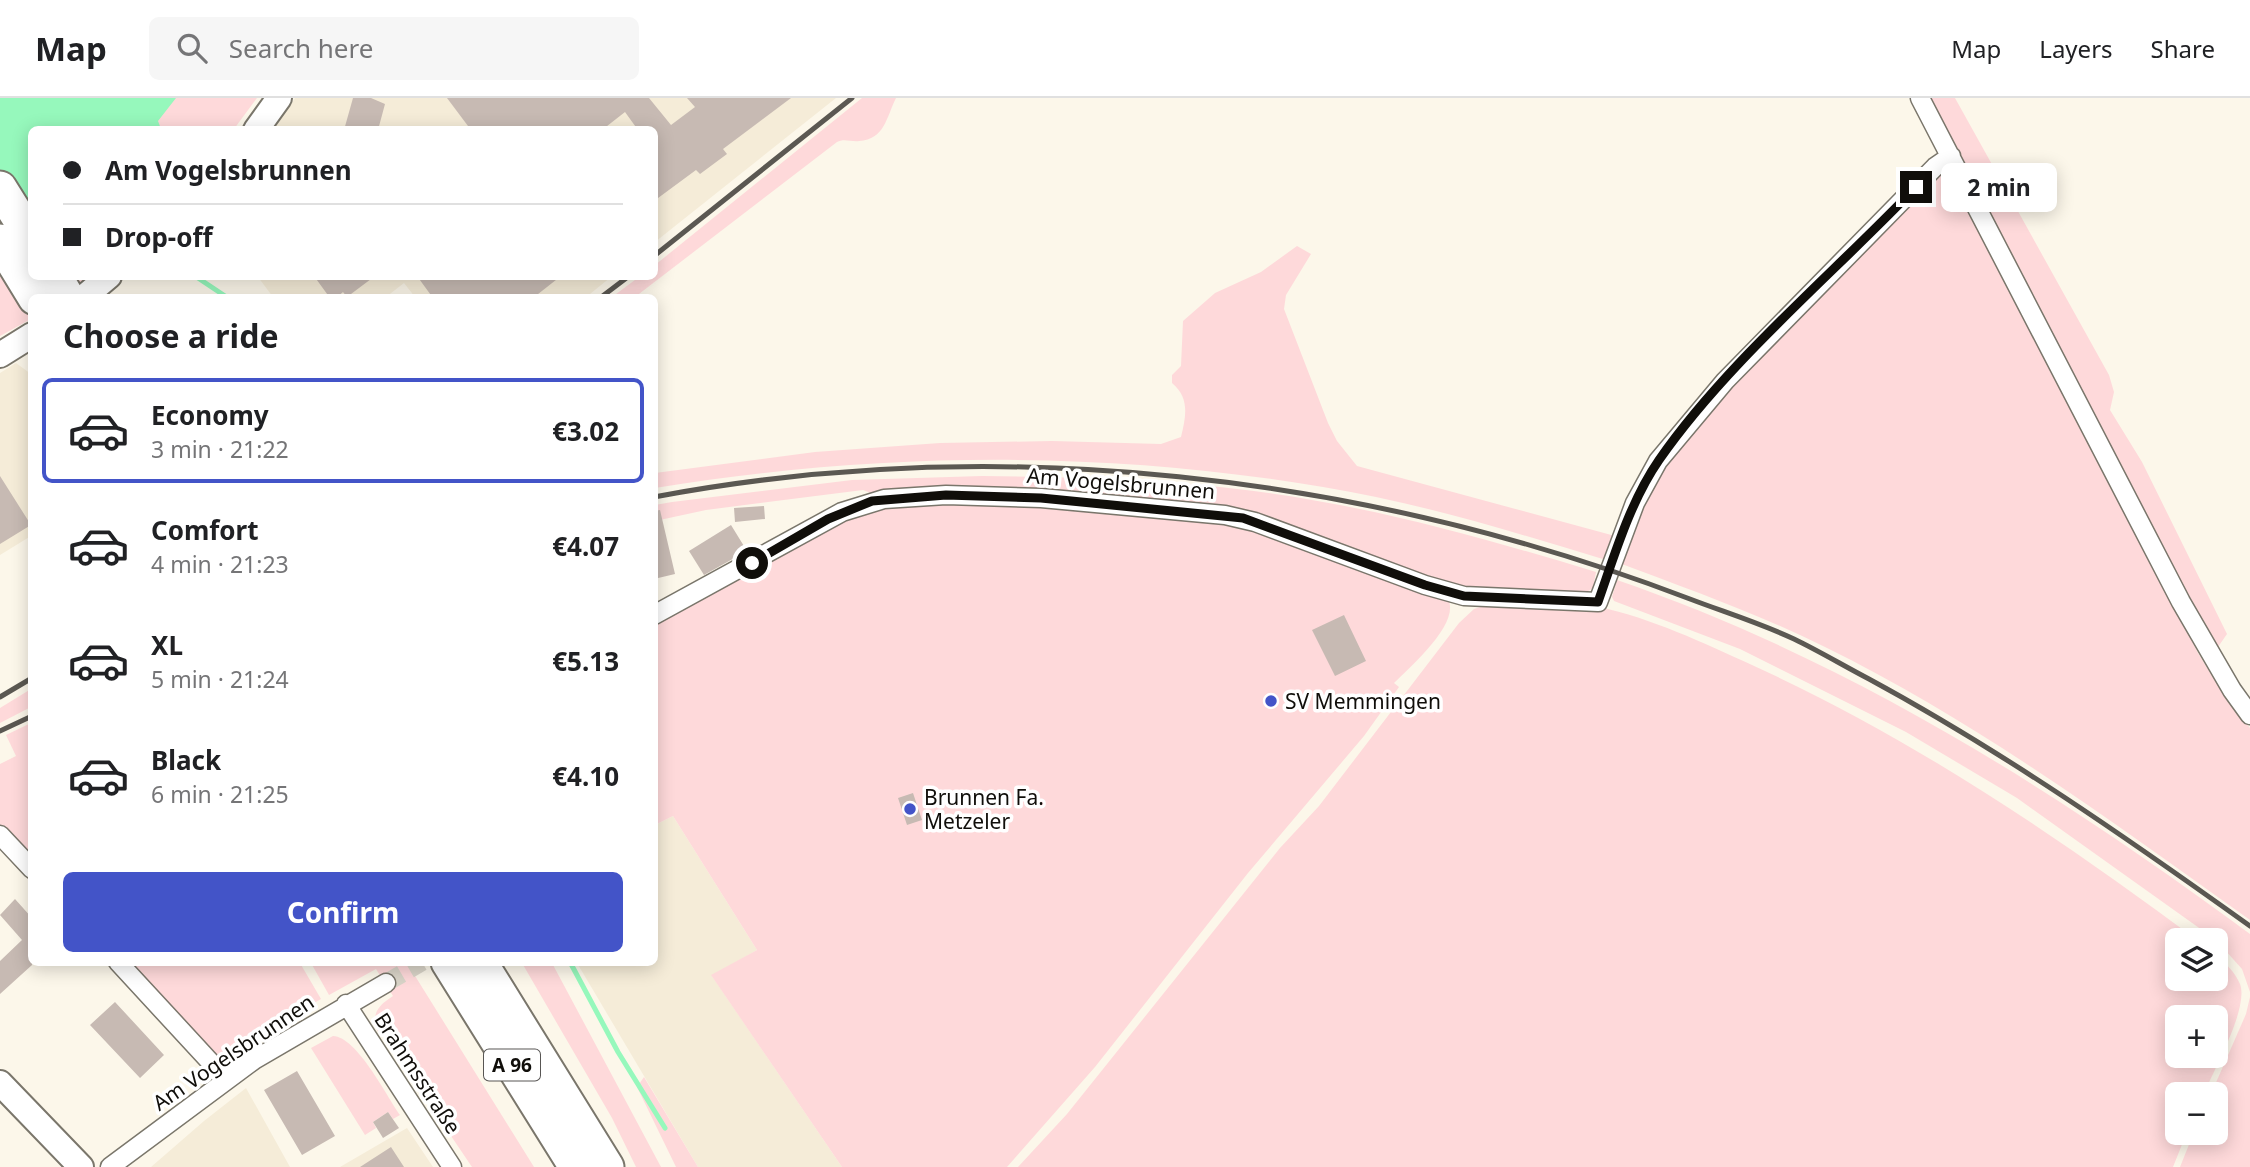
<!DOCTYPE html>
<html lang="en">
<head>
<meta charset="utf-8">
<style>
	:root { --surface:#fff; --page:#f6f6f6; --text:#202124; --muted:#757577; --line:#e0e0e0; --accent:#4354c8 }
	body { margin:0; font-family:"Noto Sans",sans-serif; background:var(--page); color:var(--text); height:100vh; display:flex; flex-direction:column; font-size:26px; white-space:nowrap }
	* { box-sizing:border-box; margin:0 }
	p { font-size:23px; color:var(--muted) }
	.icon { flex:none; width:38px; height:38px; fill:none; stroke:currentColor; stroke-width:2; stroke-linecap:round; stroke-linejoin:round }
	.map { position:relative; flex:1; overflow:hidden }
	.panel { position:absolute; left:28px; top:196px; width:630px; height:672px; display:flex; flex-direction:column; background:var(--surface); border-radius:10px; box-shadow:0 4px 18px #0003 }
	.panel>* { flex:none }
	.top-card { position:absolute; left:28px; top:28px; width:630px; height:154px; border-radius:10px; box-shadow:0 4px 18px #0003; display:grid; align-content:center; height:154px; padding:0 35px; background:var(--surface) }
	.fabs { position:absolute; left:2165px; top:830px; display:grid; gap:14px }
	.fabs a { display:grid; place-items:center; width:63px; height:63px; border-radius:10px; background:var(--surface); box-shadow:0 4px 18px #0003; font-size:35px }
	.end { position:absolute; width:32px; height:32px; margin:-16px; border:9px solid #100e0a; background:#fff; box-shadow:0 0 0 4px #fff }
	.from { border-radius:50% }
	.bubble { position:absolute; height:49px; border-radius:10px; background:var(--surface); box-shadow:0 4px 18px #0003; font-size:23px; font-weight:700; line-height:49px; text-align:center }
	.top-card b { display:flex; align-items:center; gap:24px; height:66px; font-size:26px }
	.top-card b+b { border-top:2px solid var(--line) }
	.top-card i { width:18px; height:18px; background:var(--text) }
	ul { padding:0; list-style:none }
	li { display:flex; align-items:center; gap:21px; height:105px; margin:0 14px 10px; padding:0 21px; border:4px solid transparent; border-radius:10px }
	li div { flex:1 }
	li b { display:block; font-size:26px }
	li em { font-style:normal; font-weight:700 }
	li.on { border-color:var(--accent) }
	li>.icon { width:63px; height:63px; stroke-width:1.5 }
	h2 { padding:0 35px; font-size:32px; line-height:84px }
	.button { display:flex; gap:14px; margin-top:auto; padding:14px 35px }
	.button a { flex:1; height:80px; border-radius:10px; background:var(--accent); color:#fff; font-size:28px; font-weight:700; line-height:80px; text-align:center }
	header { display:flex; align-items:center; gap:42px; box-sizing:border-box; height:98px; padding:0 35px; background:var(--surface); border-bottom:2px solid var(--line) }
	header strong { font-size:33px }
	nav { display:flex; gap:38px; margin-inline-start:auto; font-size:24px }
	.search { width:490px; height:63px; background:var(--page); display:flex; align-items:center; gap:18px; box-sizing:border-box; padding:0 24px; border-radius:10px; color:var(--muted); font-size:26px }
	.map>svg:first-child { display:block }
	.built { fill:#f5ecd8 }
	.green { fill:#fed9da; fill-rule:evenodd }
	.water { fill:#96f8bc }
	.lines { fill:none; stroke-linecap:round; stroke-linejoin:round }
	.stream { stroke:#96f8bc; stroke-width:5 }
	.building { fill:#c7bab3 }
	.street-tunnel { stroke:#d9d4c8; stroke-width:18; stroke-dasharray:18 9; stroke-linecap:butt }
	.street-casing { stroke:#7a766b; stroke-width:21 }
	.secondary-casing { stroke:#7a766b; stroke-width:28 }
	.highway-casing { stroke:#7a766b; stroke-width:37 }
	.street { stroke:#fff; stroke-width:18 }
	.secondary { stroke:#fff; stroke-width:24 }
	.highway { stroke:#fff; stroke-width:33 }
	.rail { stroke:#5b5852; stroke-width:5 }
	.route { stroke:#100e0a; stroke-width:9 }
	.poi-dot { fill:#4354c8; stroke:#fff; stroke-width:2.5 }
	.labels { text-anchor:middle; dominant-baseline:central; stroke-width:7; stroke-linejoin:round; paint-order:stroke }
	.shield { fill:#fff; stroke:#585654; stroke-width:2 }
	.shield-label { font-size:19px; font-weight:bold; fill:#100e0a }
	.street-label { font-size:21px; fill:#100e0a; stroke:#fff }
	.poi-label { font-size:21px; fill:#100e0a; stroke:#fff; text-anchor:start }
</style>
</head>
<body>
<header>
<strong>Map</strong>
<div class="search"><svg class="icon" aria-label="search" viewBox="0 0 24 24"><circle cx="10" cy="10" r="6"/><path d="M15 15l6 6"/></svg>Search here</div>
<nav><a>Map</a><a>Layers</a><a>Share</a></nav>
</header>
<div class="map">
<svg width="2250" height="1069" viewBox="0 0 2250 1069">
	<rect width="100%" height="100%" fill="#fcf7ea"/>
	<path class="built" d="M295,0H836L655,144L654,32H273Z
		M258,179H611L585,200L415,199L404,185L386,199H273Z
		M16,265L31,276V438L0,457V275Z
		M673,718L757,852L712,878L842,1069H698L577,865L654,864L655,727Z
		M246,990L290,1069H151L204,1023Z
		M407,1030L433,1069H340Z"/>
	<path class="green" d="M0,0H257L234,31L32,32V178L88,179L65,199L32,200L31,221L0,238Z
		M862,0H896C886,20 885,41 859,43C851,44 844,40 837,44L635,199H612L639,179L654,178L655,167Z
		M1929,0H1955L2109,277L2114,294L2110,312L2142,364L2227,536L2218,549L2178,481Z
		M1940,74L1951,77L2098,354L2198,555L2225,599L2250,630V822C2114,725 1976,623 1825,549C1759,516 1688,491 1619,465L1635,421L1665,364L1746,270Z
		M1297,148L1311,156L1286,197L1284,211L1328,325L1337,343L1357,368L1615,438L1606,462C1530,439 1453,415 1376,399C1138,351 894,351 655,390V375L815,354L940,345L1052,343L1161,346L1181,339C1186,318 1190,300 1172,285V277L1181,268L1183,223L1215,195L1261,174Z
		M982,378C1073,379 1164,381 1254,393C1371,408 1484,440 1596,474L1593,490L1585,495C1535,494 1484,496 1435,482C1363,462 1296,422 1222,409L876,397L863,392L706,412L655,423V407L672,404L852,382Z
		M984,402L1230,424L1448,501C1461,525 1410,569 1394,585L1399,589L1364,638L1248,775L1095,969L1007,1069H842L711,877L757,852L673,718L655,727V527L819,433L867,411Z
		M1617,482C1847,561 2055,692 2250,836V894L2242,871L2216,842L2017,700L1906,634L1740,551L1614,503L1612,499Z
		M1483,508C1513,507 1571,504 1599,509C1651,520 1704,545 1752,567C1912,640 2056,737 2197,842H2177V880H2216V856C2225,865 2235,874 2240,886C2249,910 2214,971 2204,996H2177V1034H2187L2173,1069H1018L1067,1016L1280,750L1319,708L1459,525L1474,511ZM2177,919H2216V957H2177Z
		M31,591V609L0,625V610Z
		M31,625V762L0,727V666L16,658L6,637Z
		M128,865H300L321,901L219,959Z
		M311,865H407L534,1069H472L447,1032L435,1003L417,973L377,932C371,915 379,907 393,898L376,871L329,897Z
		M522,865H552L661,1069H636L612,1020Z
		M2250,899V1069H2180L2194,1034H2216V996H2211L2246,916Z
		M333,938C357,939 386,997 400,1017L393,1021L388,1014L373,1024L376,1030L365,1037L311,950Z
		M644,979L698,1069H676L637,989Z"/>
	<path class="water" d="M0,0H176L158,23L161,31L32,32L31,101L0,111Z"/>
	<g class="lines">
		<path class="stream" d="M195,178L228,200
			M570,864L618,954L665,1030"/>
	</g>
	<path class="building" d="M353,0H371L385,6L378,32H344Z
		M447,0H649L671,27L695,9L687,0H791L723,51L727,56L700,76L696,72L654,103V32H638L625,14L602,32H471Z
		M314,178H375L347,199L343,194L336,200H330Z
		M417,178H561L533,200H433Z
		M0,378L31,427L0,446Z
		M764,408L765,421L735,424L734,410Z
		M660,412L675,476L654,481V413Z
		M731,427L747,453L704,477L689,453Z
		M1344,517L1366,563L1335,578L1312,532Z
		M913,695L922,722L907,727L898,700Z
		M15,801L32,820V867L0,896V863L22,842L0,817Z
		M115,904L164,957L140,980L90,927Z
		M297,973L335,1038L302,1057L264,992Z
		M388,1014L399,1030L383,1040L373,1024Z
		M391,1049L404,1069H360Z"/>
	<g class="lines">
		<path class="street-tunnel" d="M386,885L422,864"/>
		<defs>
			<path id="street" d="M1920,0L2181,504L2232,592L2250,617
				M654,517L842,414L884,401L946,397L1041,400L1225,417L1255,424L1425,487L1464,498L1598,504L1635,405L1658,363L1725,283L1935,69L1951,58
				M0,737L32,771
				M118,864L226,981
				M346,906L452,1069
				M110,1069L254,962L386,885"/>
			<path id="secondary" d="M256,32L279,0
				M83,200L109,178
				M0,257L32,237
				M0,985L81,1069"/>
			<path id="highway" d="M0,90L32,141
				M0,143L35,200
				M55,178L68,200
				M448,864L576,1069
				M480,864L607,1069"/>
		</defs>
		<use href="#street" class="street-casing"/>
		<use href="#secondary" class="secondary-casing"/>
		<use href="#highway" class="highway-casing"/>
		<use href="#street" class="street"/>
		<use href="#secondary" class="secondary"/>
		<use href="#highway" class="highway"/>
		<path class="rail" d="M654,158L852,0
			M600,200L629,178
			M654,399C999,334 1363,376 1690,501C1724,514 1760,525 1794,541C1819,553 1844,568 1869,581C2002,653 2127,740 2250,828
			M0,599L32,580
			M0,633L32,618"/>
	</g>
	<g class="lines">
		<path class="route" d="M752,465L828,421L872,403L946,397L1041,400L1243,420L1425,487L1464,498L1598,504C1615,456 1630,404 1659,362C1727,264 1833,176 1916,89"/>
	</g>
	<g class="poi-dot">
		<circle cx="1271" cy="603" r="7"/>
		<circle cx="910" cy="711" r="7"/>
	</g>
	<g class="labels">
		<rect class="shield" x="484" y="951.5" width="56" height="31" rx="5"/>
		<g class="shield-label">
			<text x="512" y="967">A 96</text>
		</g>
		<g class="street-label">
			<text transform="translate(1121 385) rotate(5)">Am Vogelsbrunnen</text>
			<text transform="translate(233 954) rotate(-34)">Am Vogelsbrunnen</text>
			<text transform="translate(418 975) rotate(57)">Brahmsstraße</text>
		</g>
		<g class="poi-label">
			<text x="1285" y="603">SV Memmingen</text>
			<text x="924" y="699">Brunnen Fa.<tspan x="924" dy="24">Metzeler</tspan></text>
		</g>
	</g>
</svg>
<div class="fabs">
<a><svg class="icon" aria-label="layers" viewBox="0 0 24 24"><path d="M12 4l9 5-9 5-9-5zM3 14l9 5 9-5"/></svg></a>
<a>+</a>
<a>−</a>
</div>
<i class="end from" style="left:752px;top:465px"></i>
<i class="end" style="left:1916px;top:89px"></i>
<div class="bubble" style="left:1941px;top:65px;width:116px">2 min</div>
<div class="top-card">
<b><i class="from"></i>Am Vogelsbrunnen</b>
<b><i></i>Drop-off</b>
</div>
<section class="panel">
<h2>Choose a ride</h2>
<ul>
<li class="on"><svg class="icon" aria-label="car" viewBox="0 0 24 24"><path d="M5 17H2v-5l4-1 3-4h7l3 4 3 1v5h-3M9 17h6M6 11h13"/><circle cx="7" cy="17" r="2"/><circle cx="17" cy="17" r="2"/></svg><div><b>Economy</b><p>3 min · 21:22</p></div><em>€3.02</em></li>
<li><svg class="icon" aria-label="car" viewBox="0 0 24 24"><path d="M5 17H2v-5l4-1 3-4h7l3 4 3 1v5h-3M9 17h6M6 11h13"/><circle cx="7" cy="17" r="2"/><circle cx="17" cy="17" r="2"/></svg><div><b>Comfort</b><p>4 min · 21:23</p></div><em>€4.07</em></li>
<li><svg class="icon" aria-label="car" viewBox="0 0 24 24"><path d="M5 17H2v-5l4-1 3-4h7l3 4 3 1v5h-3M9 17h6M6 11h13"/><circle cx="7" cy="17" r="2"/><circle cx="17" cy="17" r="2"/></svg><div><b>XL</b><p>5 min · 21:24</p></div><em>€5.13</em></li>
<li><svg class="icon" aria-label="car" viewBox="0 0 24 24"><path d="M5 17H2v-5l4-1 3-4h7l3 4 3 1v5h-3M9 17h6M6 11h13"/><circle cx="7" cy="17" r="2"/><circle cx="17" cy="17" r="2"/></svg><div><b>Black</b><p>6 min · 21:25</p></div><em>€4.10</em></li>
</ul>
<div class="button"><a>Confirm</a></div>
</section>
</div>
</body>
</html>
